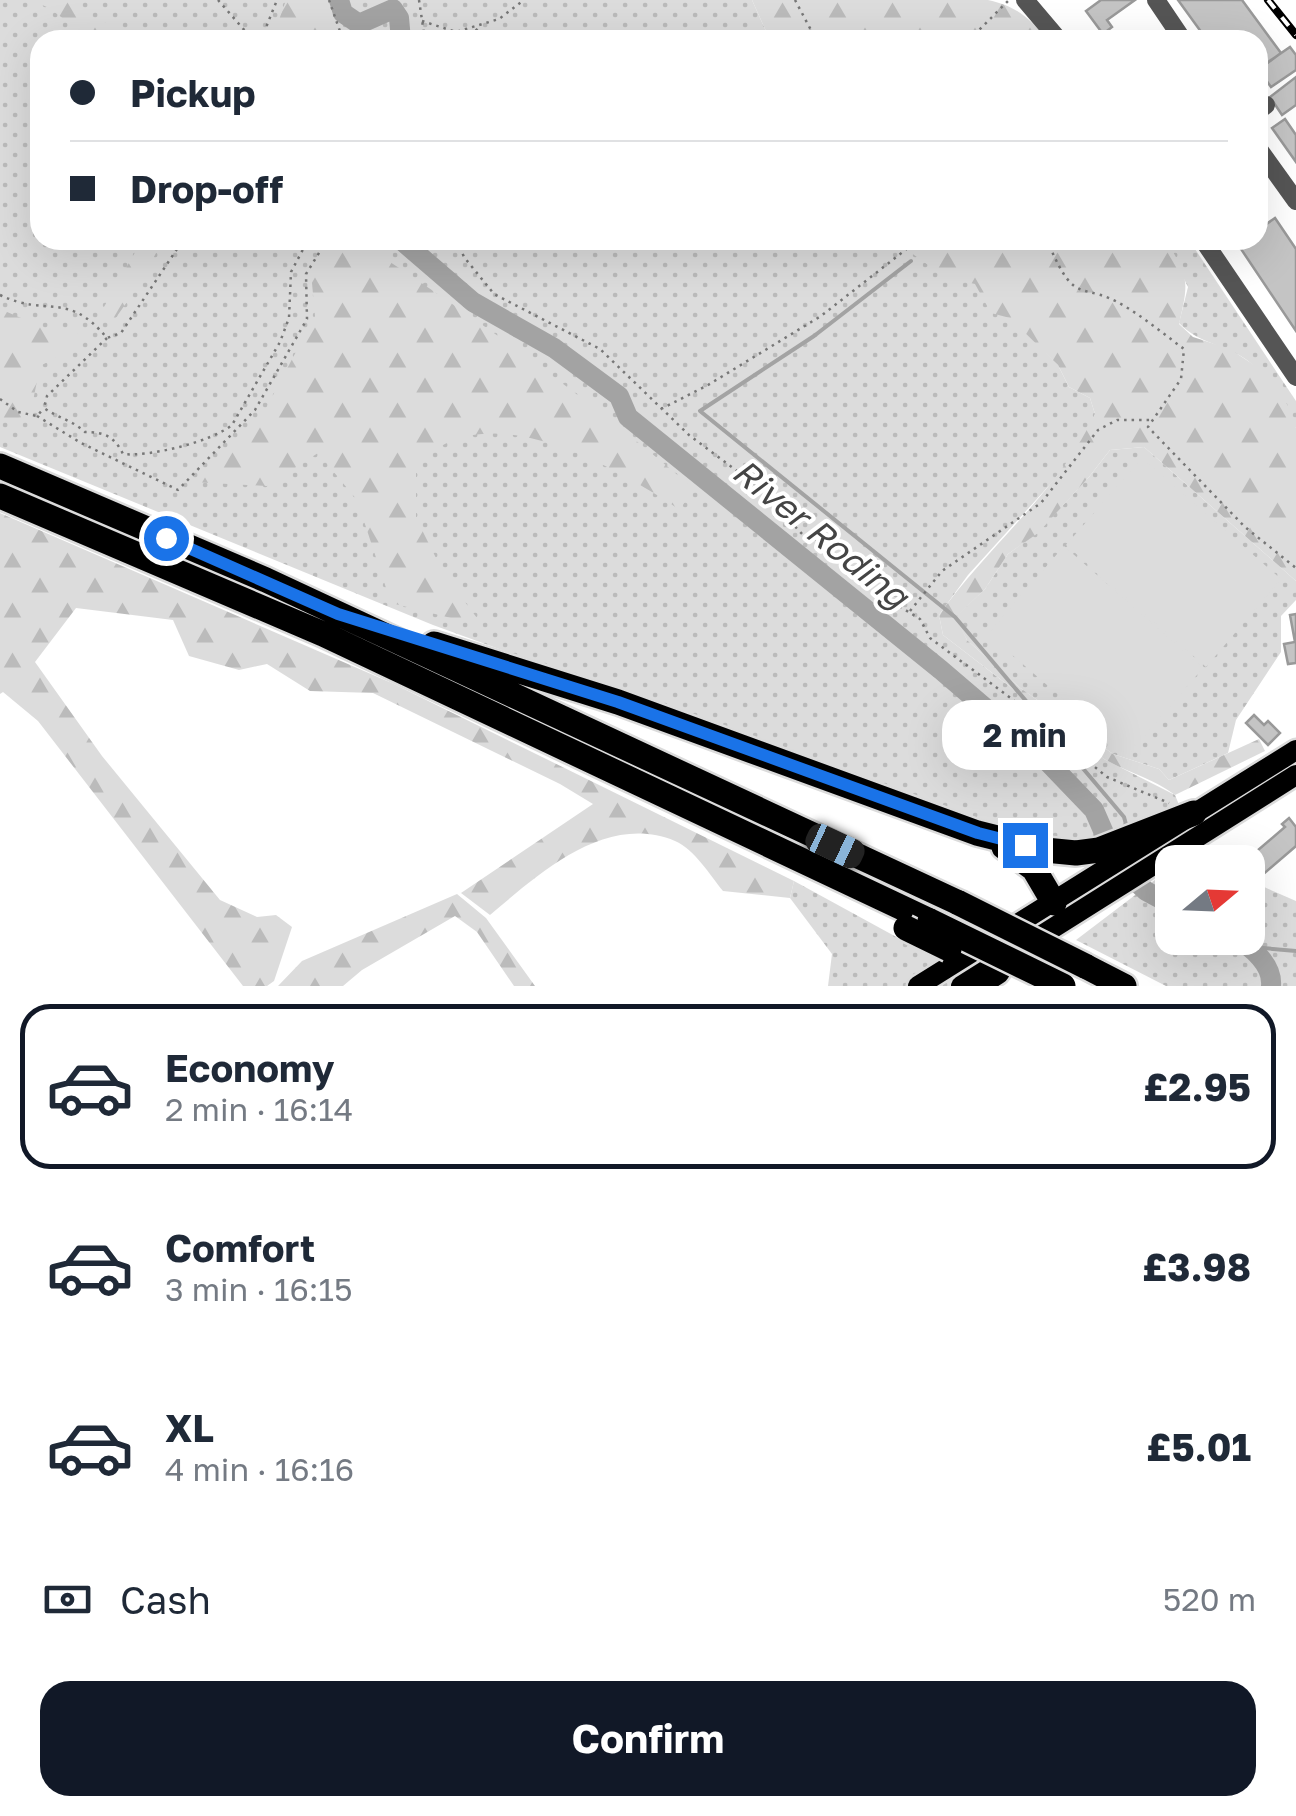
<!DOCTYPE html>
<html lang="en">
<head>
<meta charset="utf-8">
<style>
	:root { --surface:#fff; --page:#f6f6f7; --text:#1f2937; --muted:#747a83; --line:#e0e1e3; --accent:#111827 }
	body { margin:0; font-family:"Golos Text",sans-serif; background:var(--page); color:var(--text); height:100vh; display:flex; flex-direction:column; font-size:38px; white-space:nowrap }
	* { box-sizing:border-box; margin:0 }
	p { font-size:32px; color:var(--muted) }
	.icon { flex:none; width:55px; height:55px; fill:none; stroke:currentColor; stroke-width:2; stroke-linecap:round; stroke-linejoin:round }
	.map { position:relative; height:986px; overflow:hidden }
	.panel { display:flex; flex-direction:column; background:var(--surface); flex:1 }
	.panel>* { flex:none }
	.hud { position:absolute; left:30px; top:30px; width:1238px; height:220px; border-radius:30px; box-shadow:0 10px 40px #0002; display:grid; align-content:center; height:220px; padding:0 40px; background:var(--surface) }
	.needle { width:65px; rotate:71deg }
	.tools { position:absolute; left:1155px; top:845px; display:grid; gap:20px }
	.tools a { display:grid; place-items:center; width:110px; height:110px; border-radius:20px; background:var(--surface); box-shadow:0 10px 40px #0002; font-size:50px }
	.end { position:absolute; width:45px; height:45px; margin:-22px; border:12px solid #1a73e8; background:#fff; box-shadow:0 0 0 5px #fff }
	.from { border-radius:50% }
	.bubble { position:absolute; height:70px; border-radius:30px; background:var(--surface); box-shadow:0 10px 40px #0002; font-size:32px; font-weight:700; line-height:70px; text-align:center }
	.car { position:absolute; width:30px; height:60px; margin:-30px -15px; border-radius:12px; box-shadow:0 0 8px 2px #0007; background:linear-gradient(#222 24%,#8ab4d8 0 40%,#222 0 76%,#8ab4d8 0 86%,#222 0) }
	.hud b { display:flex; align-items:center; gap:35px; height:95px; font-size:38px }
	.hud b+b { border-top:2px solid var(--line) }
	.hud i { width:25px; height:25px; background:var(--text) }
	ul { padding:18px 0 0; list-style:none }
	li { display:flex; align-items:center; gap:30px; height:165px; margin:0 20px 15px; padding:0 20px; border:5px solid transparent; border-radius:30px }
	li div { flex:1 }
	li b { display:block; font-size:38px }
	li em { font-style:normal; font-weight:700 }
	li.on { border-color:var(--accent) }
	li>.icon { width:90px; height:90px; stroke-width:1.5 }
	.pay { display:flex; align-items:center; gap:25px; height:110px; padding:0 40px; font-size:38px }
	.pay p { margin-inline-start:auto }
	.primary-button { display:flex; gap:20px; margin-top:auto; padding:20px 40px }
	.primary-button a { flex:1; height:115px; border-radius:30px; background:var(--accent); color:#fff; font-size:40px; font-weight:700; line-height:115px; text-align:center }
	.map>svg:first-child { display:block }
	.grass { fill:url(#grass-dots) }
	.forest { fill:url(#forest-firs) }
	.pitch { fill:#dcdcdc }
	.lines { fill:none; stroke-linecap:round; stroke-linejoin:round }
	.stream { stroke:#a3a3a3; stroke-width:4 }
	.river { stroke:#a3a3a3; stroke-width:20 }
	.building { fill:#c4c4c4; stroke:#999; stroke-width:2.5 }
	.major-casing { stroke:#dbdbdb; stroke-width:25 }
	.highway-casing { stroke:#dbdbdb; stroke-width:30 }
	.path { stroke:#777; stroke-width:2.5; stroke-dasharray:2.5 5; stroke-linecap:butt }
	.minor { stroke:#555; stroke-width:18 }
	.major { stroke:#000; stroke-width:20 }
	.highway { stroke:#000; stroke-width:25 }
	.rail-casing { stroke:#000; stroke-width:8 }
	.rail { stroke:#fff; stroke-width:4; stroke-dasharray:11; stroke-linecap:butt }
	.highway-bridge-casing { stroke:#dbdbdb; stroke-width:30; stroke-linecap:butt }
	.highway-bridge { stroke:#000; stroke-width:25 }
	.route { stroke:#1a73e8; stroke-width:12 }
	.labels { text-anchor:middle; dominant-baseline:central; stroke-width:8; stroke-linejoin:round; paint-order:stroke }
	.water-label { font-size:35px; font-style:italic; fill:#444; stroke:#fff }
</style>
</head>
<body>
<div class="map">
<svg width="1296" height="986" viewBox="0 0 1296 986">
	<defs>
		<pattern id="grass-dots" width="8" height="8" patternUnits="userSpaceOnUse" patternTransform="scale(2.5)"><rect width="8" height="8" fill="#dcdcdc"/><path d="M2 2h.1M6 6h.1" fill="none" stroke="#bbb" stroke-width="1.8" stroke-linecap="round"/></pattern>
		<pattern id="forest-firs" width="22" height="20" patternUnits="userSpaceOnUse" patternTransform="scale(2.5)"><rect width="22" height="20" fill="#dcdcdc"/><path d="M5 1l3.5 6h-7zM16 11l3.5 6h-7z" fill="#bbb"/></pattern>
	</defs>
	<rect width="100%" height="100%" fill="#fff"/>
	<path class="grass" d="M0,0H752L770,40H40V240H897L980,283L1058,365L1069,387L1090,398L1095,414L1084,447L968,575L939,615L943,635L1104,759L1175,795L1182,812L1069,847L976,822L433,625L0,447Z
		M1165,240H1189L1296,401V428C1280,410 1272,385 1255,367C1234,345 1200,346 1179,323L1188,287Z
		M1144,447L1296,581V600L1281,616V652L1236,720L1228,753L1169,780L1159,769L1113,754L1019,687L967,640L955,617L985,589L1008,554L1038,532L1089,477L1110,450Z
		M1172,867V938H1248V880L1296,901V986H1166L1076,940Z
		M794,881L986,986H828L832,954L790,898Z"/>
	<path class="forest" d="M31,0H68L90,18L114,25L118,38L123,40H92L49,8Z
		M286,0H329L342,37L350,40H272Z
		M752,0H988C1016,6 1030,18 1047,40H770Z
		M142,240H163L139,285L110,326L100,314Z
		M333,240H381L384,258C492,329 595,404 693,488L680,510C614,466 483,389 416,467V518L444,574L483,626L391,603L357,500L318,453L267,486L193,482L263,414L315,316L311,272Z
		M893,240H1166C1189,278 1189,281 1179,324L1193,337L1230,349L1278,381L1296,428V581L1144,447L1110,450L1089,477L1038,533L1008,554L985,589L956,617L967,640L1019,687L1113,754L1159,769L1169,780L1259,739L1265,751L1175,795C1152,778 1129,773 1104,759L943,635L939,615C988,546 1059,491 1095,414L1090,398L1069,387L1058,365L1010,318L991,313L975,284L945,277Z
		M0,309L47,329L75,330L84,343L40,366L30,416L0,421Z
		M0,513L394,684L794,881L790,898L723,891C710,875 695,850 675,841C605,812 538,875 490,915L461,893L593,804L560,784L373,693L310,691L267,664L239,670L189,656L173,620L76,608L35,662L102,756L220,900L257,917L276,915L292,927L274,981L267,986H243L38,721L3,692L0,694Z
		M457,894L486,918L535,986H514L477,932L455,916L362,970L343,986H278L302,961Z"/>
	<path class="pitch" d="M1142,458L1281,579L1206,667L1066,545Z
		M1064,546L1203,668L1128,755L988,634Z"/>
	<g class="lines">
		<path class="stream" d="M911,261L814,336L700,411L955,617L1124,817L1127,828
			M1143,880L1146,891
			M1252,947L1296,951"/>
		<path class="river" d="M339,0L343,13L359,24L393,9L399,18L401,40
			M401,240L473,302L554,348L619,396L628,417L941,670L1046,760L1094,810L1118,865L1146,891L1172,905
			M1235,938C1252,947 1273,965 1271,986"/>
	</g>
	<path class="building" d="M1101,0H1135L1107,20L1112,27L1103,34L1086,11Z
		M1178,0H1242L1281,53L1258,70V40H1207Z
		M1290,47L1296,55V70L1271,87L1258,69Z
		M1296,77V105L1282,115L1270,97Z
		M1285,119L1296,135V162L1272,128Z
		M1275,218L1296,249V331L1237,243L1242,240H1258V230Z
		M1296,614V663L1288,664L1284,644L1295,642L1290,615Z
		M1254,715L1264,725L1268,721L1280,733L1268,745L1246,723Z
		M1289,818L1296,827V846L1253,883L1248,876V862H1244L1285,827L1282,824Z"/>
	<g class="lines">
		<defs>
			<path id="major" d="M918,986L1296,750
				M961,986L1296,775"/>
			<path id="highway" d="M0,466L266,580L959,903
				M0,496L323,634L930,921
				M434,644L618,702L977,833L1045,850L1076,853L1099,850L1194,813
				M1004,847L1034,869L1054,903
				M1085,966L1124,986
				M975,986L997,972L1004,961"/>
		</defs>
		<use href="#major" class="major-casing"/>
		<use href="#highway" class="highway-casing"/>
		<path class="path" d="M218,0L253,40
			M329,0L342,37L350,40
			M419,0L425,40
			M795,0L812,32L826,40
			M422,21L456,32L499,19L524,0
			M261,40L277,0
			M464,40L480,27
			M969,40L1009,0
			M457,240L464,257L494,294L600,349L689,435L757,486L803,535L826,543L874,573L894,603L920,619L930,638L1016,702L1107,777L1169,803
			M1027,240L1050,247C1077,309 1081,279 1126,307C1146,319 1165,335 1184,349L1181,379L1148,427L1245,527L1296,568
			M0,295C48,318 67,290 107,338L121,333L183,240
			M107,338L47,396L44,408C58,418 72,420 85,432C104,432 114,436 123,454C149,457 211,442 232,425L280,342L289,318L291,272L308,240
			M0,399L18,412L37,416L44,408
			M661,409L708,385L821,316L918,240
			M37,416L81,443L178,490L255,410L307,319L306,274L327,240
			M910,611L942,571L1041,503L1098,430L1117,420H1152"/>
		<path class="minor" d="M1025,0L1059,40
			M1156,0L1183,40
			M1258,111L1266,105
			M1258,148L1296,201
			M1203,240L1296,377"/>
		<use href="#major" class="major"/>
		<use href="#highway" class="highway"/>
		<defs>
			<path id="rail" d="M1268,0L1296,35"/>
		</defs>
		<use href="#rail" class="rail-casing"/>
		<use href="#rail" class="rail"/>
		<defs>
			<path id="highway-bridge" d="M959,903L1085,966
				M930,921L1063,986
				M906,928L949,949"/>
		</defs>
		<use href="#highway-bridge" class="highway-bridge-casing"/>
		<use href="#highway-bridge" class="highway-bridge"/>
	</g>
	<g class="lines">
		<path class="route" d="M166,538L338,614L618,702L978,833L1025,845"/>
	</g>
	<g class="labels">
		<g class="water-label">
			<text transform="translate(821 533) rotate(39)">River Roding</text>
		</g>
	</g>
</svg>
<div class="tools">
<a><svg class="needle" viewBox="-14 -14 28 28"><path d="M0-13l5 13h-10z" fill="#e53935"/><path d="M0 13l5-13h-10z" fill="#747a83"/></svg></a>
</div>
<i class="end from" style="left:166px;top:538px"></i>
<i class="end" style="left:1025px;top:845px"></i>
<div class="bubble" style="left:942px;top:700px;width:165px">2 min</div>
<i class="car" style="left:835px;top:846px;rotate:115deg"></i>
<div class="hud">
<b><i class="from"></i>Pickup</b>
<b><i></i>Drop-off</b>
</div>
</div>
<section class="panel">
<ul>
<li class="on"><svg class="icon" aria-label="car" viewBox="0 0 24 24"><path d="M5 17H2v-5l4-1 3-4h7l3 4 3 1v5h-3M9 17h6M6 11h13"/><circle cx="7" cy="17" r="2"/><circle cx="17" cy="17" r="2"/></svg><div><b>Economy</b><p>2 min · 16:14</p></div><em>£2.95</em></li>
<li><svg class="icon" aria-label="car" viewBox="0 0 24 24"><path d="M5 17H2v-5l4-1 3-4h7l3 4 3 1v5h-3M9 17h6M6 11h13"/><circle cx="7" cy="17" r="2"/><circle cx="17" cy="17" r="2"/></svg><div><b>Comfort</b><p>3 min · 16:15</p></div><em>£3.98</em></li>
<li><svg class="icon" aria-label="car" viewBox="0 0 24 24"><path d="M5 17H2v-5l4-1 3-4h7l3 4 3 1v5h-3M9 17h6M6 11h13"/><circle cx="7" cy="17" r="2"/><circle cx="17" cy="17" r="2"/></svg><div><b>XL</b><p>4 min · 16:16</p></div><em>£5.01</em></li>
</ul>
<div class="pay"><svg class="icon" aria-label="cash" viewBox="0 0 24 24"><path d="M3 7h18v10H3z"/><circle cx="12" cy="12" r="2"/></svg>Cash<p>520 m</p></div>
<div class="primary-button"><a>Confirm</a></div>
</section>
</body>
</html>
